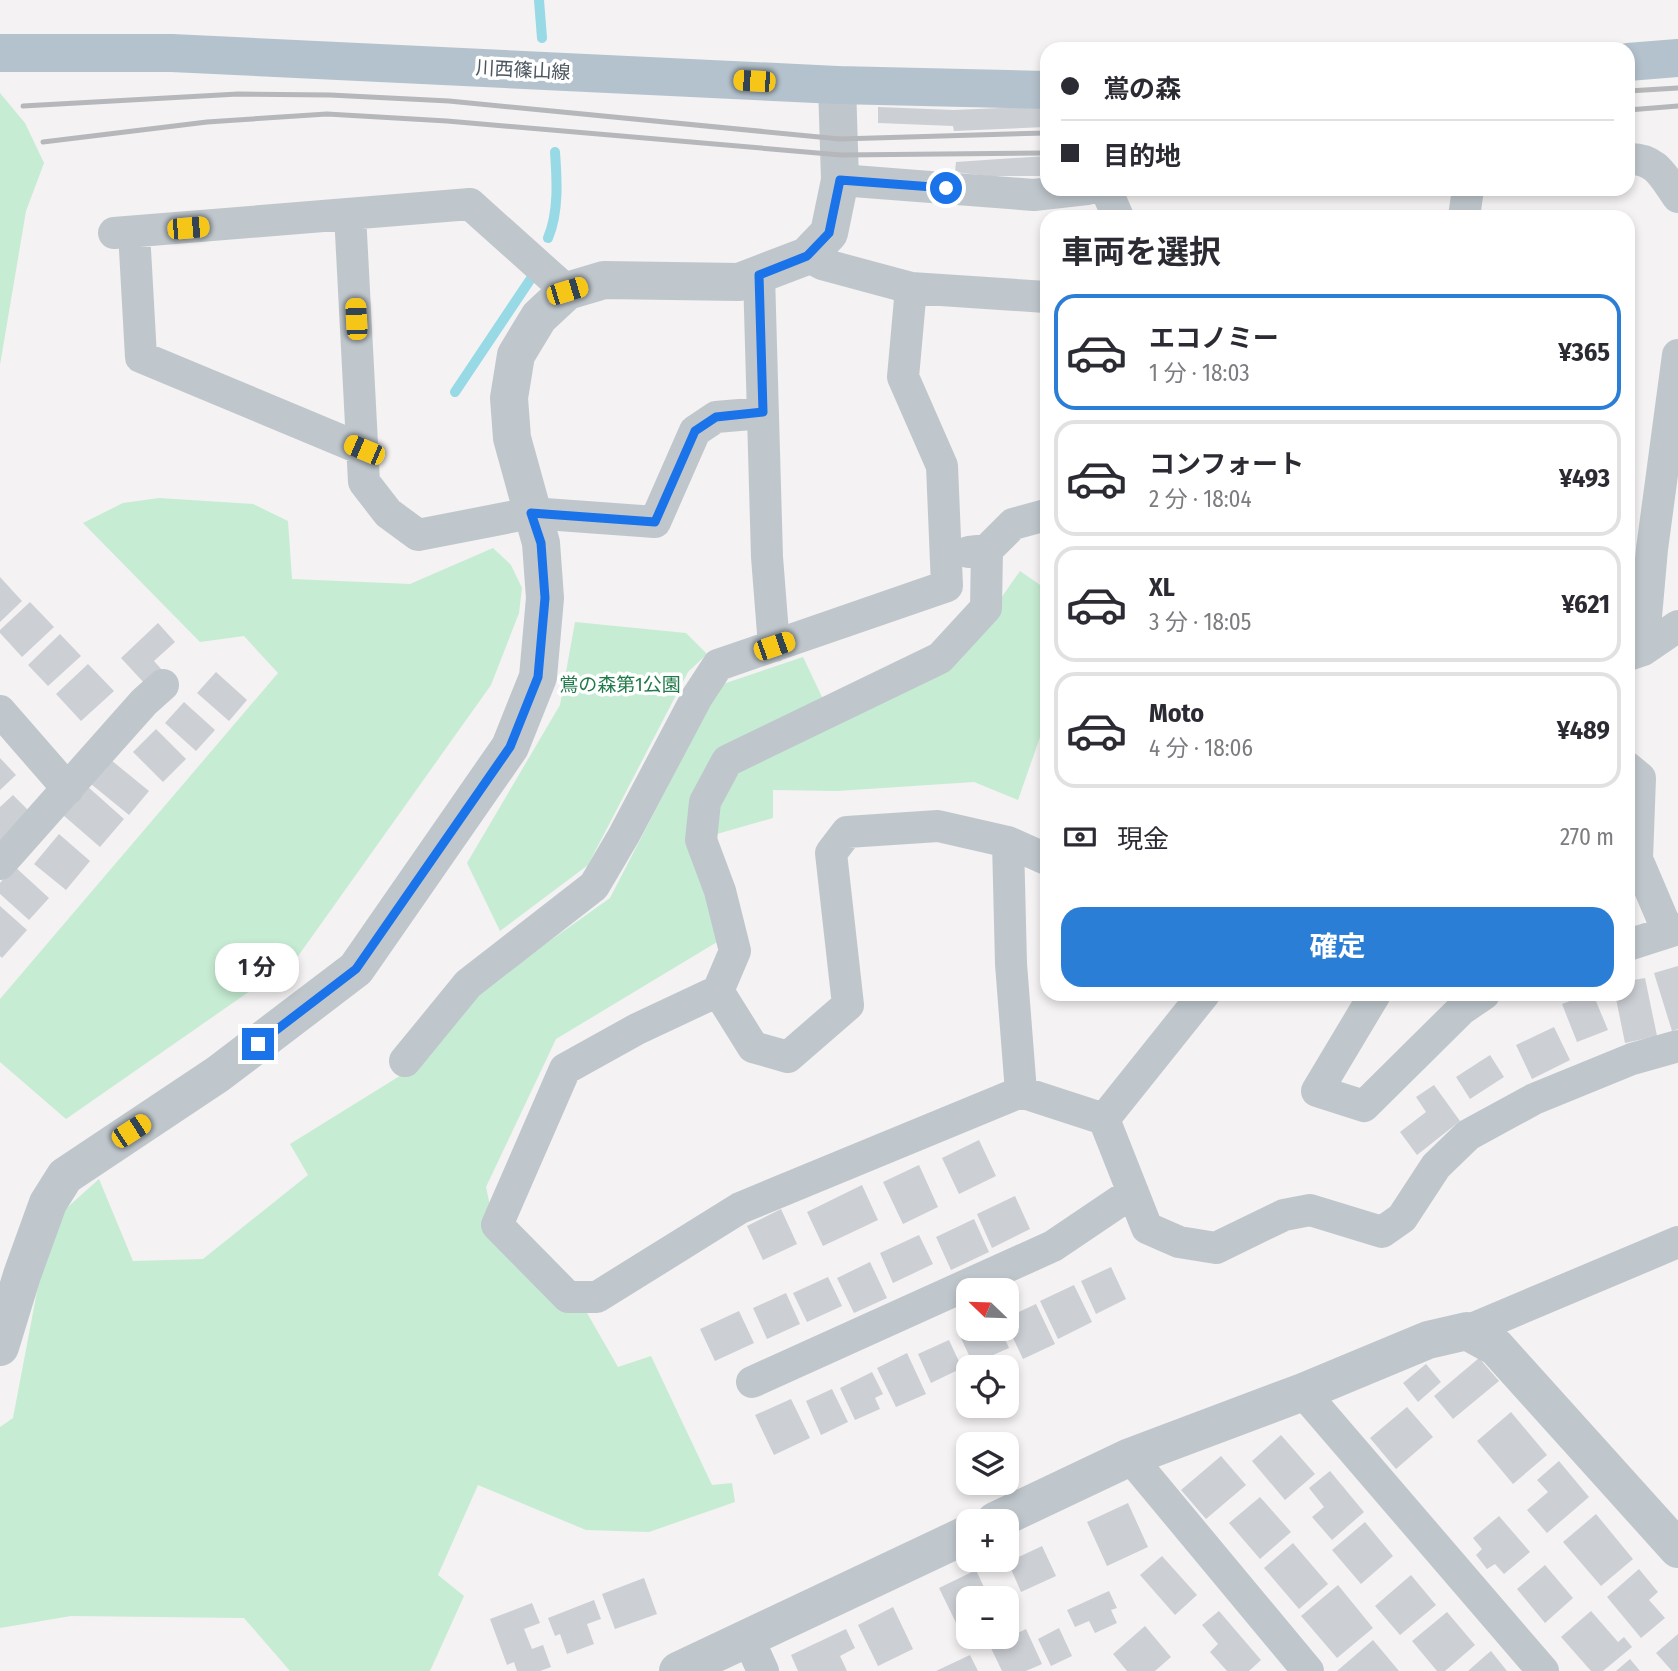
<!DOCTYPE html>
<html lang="ja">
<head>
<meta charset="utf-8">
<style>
	:root { --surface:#fff; --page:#f7f7f7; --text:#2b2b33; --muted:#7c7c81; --line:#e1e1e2; --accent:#2b7ed5 }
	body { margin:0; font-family:"Fira Sans Condensed","Noto Sans JP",sans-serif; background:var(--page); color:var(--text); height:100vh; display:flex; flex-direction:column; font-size:26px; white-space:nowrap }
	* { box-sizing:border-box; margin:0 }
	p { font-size:23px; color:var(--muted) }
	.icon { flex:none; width:38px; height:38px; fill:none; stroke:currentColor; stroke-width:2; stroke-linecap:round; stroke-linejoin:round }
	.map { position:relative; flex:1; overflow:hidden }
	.side { position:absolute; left:1040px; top:210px; width:595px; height:791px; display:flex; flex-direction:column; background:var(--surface); border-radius:21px; box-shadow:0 4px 10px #0003 }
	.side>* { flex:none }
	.top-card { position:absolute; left:1040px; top:42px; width:595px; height:154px; border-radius:21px; box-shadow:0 4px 10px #0003; display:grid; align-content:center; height:154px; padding:0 21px; background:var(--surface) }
	.needle { width:46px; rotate:293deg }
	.tools { position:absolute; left:956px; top:1278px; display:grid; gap:14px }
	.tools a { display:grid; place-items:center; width:63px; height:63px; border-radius:14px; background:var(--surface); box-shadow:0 4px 10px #0003; font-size:35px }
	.end { position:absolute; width:32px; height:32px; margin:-16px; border:9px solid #1a73e8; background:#fff; box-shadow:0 0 0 4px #fff }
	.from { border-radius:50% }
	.bubble { position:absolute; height:49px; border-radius:21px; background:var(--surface); box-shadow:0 4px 10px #0003; font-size:23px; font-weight:700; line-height:49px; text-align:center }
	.car { position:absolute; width:21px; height:42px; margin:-21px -10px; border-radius:9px; box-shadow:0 0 5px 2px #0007; background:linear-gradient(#f5c518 24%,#345 0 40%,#f5c518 0 76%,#345 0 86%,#f5c518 0) }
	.top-card b { display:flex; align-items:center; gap:24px; height:66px; font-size:26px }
	.top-card b+b { border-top:2px solid var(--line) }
	.top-card i { width:18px; height:18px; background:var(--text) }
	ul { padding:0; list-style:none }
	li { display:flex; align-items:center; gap:21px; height:116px; margin:0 14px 10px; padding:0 7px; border:4px solid var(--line); border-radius:21px }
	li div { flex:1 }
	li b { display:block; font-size:26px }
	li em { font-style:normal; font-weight:700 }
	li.on { border-color:var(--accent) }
	li>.icon { width:63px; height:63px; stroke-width:1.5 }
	h2 { padding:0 21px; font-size:32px; line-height:84px }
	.pay { display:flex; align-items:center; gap:18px; height:77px; padding:0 21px; font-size:26px }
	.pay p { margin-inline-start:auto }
	.action { display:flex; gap:14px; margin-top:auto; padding:14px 21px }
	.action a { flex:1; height:80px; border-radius:21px; background:var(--accent); color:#fff; font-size:28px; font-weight:700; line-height:80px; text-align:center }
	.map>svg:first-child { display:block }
	.green { fill:#c6ecd3 }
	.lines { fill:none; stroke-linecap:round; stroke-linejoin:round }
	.stream { stroke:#97d9e5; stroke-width:10 }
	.building { fill:#cccfd4 }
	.minor { stroke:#bfc7cd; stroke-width:32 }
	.tertiary { stroke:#bfc7cd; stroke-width:38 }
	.primary { stroke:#b4c2cd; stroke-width:38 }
	.rail { stroke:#b5b7bb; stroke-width:5 }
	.route { stroke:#1a73e8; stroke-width:9 }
	.labels { text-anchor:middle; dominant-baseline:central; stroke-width:7; stroke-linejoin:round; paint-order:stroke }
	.street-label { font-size:19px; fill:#4b565e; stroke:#fff }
	.park-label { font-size:19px; fill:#217a49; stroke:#fff }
</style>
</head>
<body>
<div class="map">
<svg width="1678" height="1671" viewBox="0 0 1678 1671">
	<rect width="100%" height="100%" fill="#f4f2f2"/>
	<path class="green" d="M0,93L25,123L44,163L26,211L0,365Z
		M159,498L253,504L288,521L292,579L410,584L493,548L511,565L522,588L519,613L491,685L296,959L66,1119L0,1062V999L278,673L244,636L200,642L83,523L123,503Z
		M1020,571L1046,589V720L1018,800L974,782L837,791L773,790V818L689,842L722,939L556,1039L486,1187L498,1243L566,1312L587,1313L618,1367L651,1356L712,1485L732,1483L735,1502L649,1532L586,1530L478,1485L438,1575L464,1596L430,1671H290L244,1618L71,1616L0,1628V1427L13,1418L50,1223L99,1179L133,1261L203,1259L308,1175L290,1144L411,1069L484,988L610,898L720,685L803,657L833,720L957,661Z
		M575,622L686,633L707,654L688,672L588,865L500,931L467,863L560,705Z"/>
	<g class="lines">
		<path class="stream" d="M539,0L542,38
			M548,238C559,212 557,180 555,152
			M455,392L534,274"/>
	</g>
	<path class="building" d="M1046,106V127L954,131L953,126L878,123V107L954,110Z
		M1046,156V176H988L955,172L956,162Z
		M0,577L22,601L0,622Z
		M30,602L54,627L22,657L0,633V630Z
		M158,623L175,642L154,661L162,670L146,685L121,658Z
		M60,634L81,656L48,686L28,665Z
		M88,664L114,691L81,721L56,694Z
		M216,672L247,700L229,721L197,693Z
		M184,702L215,730L196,751L165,723Z
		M156,729L186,759L163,782L133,752Z
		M0,758L16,775L0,790Z
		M111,760L149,791L129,815L91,784Z
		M87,786L124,819L100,847L63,815Z
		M13,795L33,815L0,841V807Z
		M59,834L90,861L66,890L34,864Z
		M14,866L49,898L29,920L0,894V883Z
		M0,906L27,930L2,958L0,956Z
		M1678,966V1029L1672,1031L1654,973Z
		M1645,978L1657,1036L1625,1043L1615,994H1628V981Z
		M1588,994H1593L1608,1030L1577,1042L1562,1004Z
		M1554,1027L1570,1060L1532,1079L1516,1045Z
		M1490,1055L1504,1077L1470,1099L1456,1077Z
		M1434,1085L1460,1121L1417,1155L1400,1132L1426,1112L1416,1097Z
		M979,1140L996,1176L959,1194L942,1158Z
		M919,1165L938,1207L903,1224L883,1182Z
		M862,1185L878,1220L823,1246L807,1212Z
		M1015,1196L1030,1229L992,1248L977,1214Z
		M781,1209L797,1244L763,1260L747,1226Z
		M974,1219L989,1252L951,1270L936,1237Z
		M919,1235L933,1264L893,1283L880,1253Z
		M870,1262L887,1298L854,1313L837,1278Z
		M1111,1267L1126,1299L1096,1314L1081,1281Z
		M828,1277L842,1306L807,1322L793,1293Z
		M1074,1285L1092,1322L1058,1339L1040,1301Z
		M786,1293L800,1324L767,1339L753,1308Z
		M1036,1304L1055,1344L1023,1359L1006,1323V1318Z
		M739,1311L754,1343L715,1361L700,1329Z
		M981,1328H1000L1009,1348L973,1364L961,1338Z
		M949,1340L962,1368L931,1383L918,1354Z
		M907,1353L926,1394L896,1407L877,1368Z
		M1479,1358L1499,1381L1453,1419L1434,1396Z
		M1426,1364L1441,1382L1418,1402L1403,1383Z
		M872,1372L883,1394L875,1398L880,1409L855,1420L840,1388Z
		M832,1389L848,1422L821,1435L806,1401Z
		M791,1399L810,1438L774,1455L755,1415Z
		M1407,1407L1433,1437L1396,1469L1370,1438Z
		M1511,1412L1547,1455L1513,1484L1477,1441Z
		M1281,1435L1315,1474L1285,1500L1252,1461Z
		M1221,1456L1246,1485L1206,1519L1181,1490Z
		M1559,1461L1589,1497L1547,1533L1527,1510L1548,1492L1537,1480Z
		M1330,1471L1364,1512L1332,1540L1312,1517L1324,1507L1309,1488Z
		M1260,1497L1291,1532L1260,1559L1229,1523Z
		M1128,1503L1148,1547L1107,1566L1087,1522Z
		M1596,1514L1633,1559L1601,1586L1563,1542Z
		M1499,1516L1530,1552L1504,1574L1495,1564L1487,1569L1476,1555L1482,1549L1473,1538Z
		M1365,1522L1393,1556L1361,1584L1332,1550Z
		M1293,1543L1328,1584L1299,1609L1264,1568Z
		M1042,1546L1056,1576L1021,1592L1008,1562Z
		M1162,1556L1197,1595L1175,1615L1140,1575Z
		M1545,1565L1573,1598L1545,1623L1517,1589Z
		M1639,1569L1658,1592L1649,1600L1665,1618L1641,1638L1607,1597Z
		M976,1570L989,1598H968V1627L960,1631L939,1588Z
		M1411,1575L1436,1605L1400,1635L1375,1606Z
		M644,1578L657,1614L615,1629L602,1594Z
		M1338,1585L1373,1628L1337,1658L1301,1616Z
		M1109,1591L1117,1608L1111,1610L1117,1623L1095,1633L1089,1621L1075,1627L1067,1610Z
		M594,1600L601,1619L587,1624L594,1644L567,1654L560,1634L555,1636L548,1618Z
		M532,1603L540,1623L524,1629L532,1649L543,1645L551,1667L540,1671H517L514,1662L507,1665L490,1619Z
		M893,1607L913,1649L878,1666L858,1625Z
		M1219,1611L1261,1660L1249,1671H1227L1210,1652L1218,1644L1202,1625Z
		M1591,1611L1618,1642L1624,1637L1632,1647L1603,1671H1591L1561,1637Z
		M1447,1612L1475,1645L1445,1671H1437L1412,1641Z
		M1145,1626L1171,1657L1155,1671H1127L1113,1654Z
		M1059,1628L1072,1656L1051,1666L1038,1639Z
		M846,1629L855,1648L840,1656L847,1671H798L791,1655Z
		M1026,1629L1042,1664L1026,1671H1002L990,1646Z
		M1678,1634V1671H1672L1656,1653Z
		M1373,1640L1399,1671H1337Z
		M1491,1651L1507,1671H1468L1485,1656Z
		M970,1655L978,1671H936Z
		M1630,1659L1640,1671H1616Z"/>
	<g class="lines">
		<path class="minor" d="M1628,159C1656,158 1663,176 1678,197
			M840,180L1034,195L1087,189
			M1106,189L1118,217
			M350,214L364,482L388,513L418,535L531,513L655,522L695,431L716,417L763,413
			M1464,217L1468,189
			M134,232L141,357L364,450
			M114,233L470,204L567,291
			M759,275L767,557L774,646
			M911,288L1046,297
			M987,550L986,608L940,658L727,761L705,802L701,840L720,891L735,951L718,991L637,1029L565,1069L497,1225L568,1297H597L740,1208L1021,1092L1104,1119L1204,994
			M969,552L987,550L1013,524L1046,515
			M1643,650L1652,549L1678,355
			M1628,655L1643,650L1678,626
			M0,711L68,789
			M1628,768L1640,778L1637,859L1668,932
			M1008,842L1011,964L1021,1092
			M0,864L144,702L163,685
			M1628,945L1678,929
			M718,991L753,1047L788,1057L848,1005L831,853L847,832L938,826L1008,842L1046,859
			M1375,994L1317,1091L1364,1106L1462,1009L1484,994
			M405,1061L468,984L594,886L624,835L697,697L718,665L947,586L942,466L903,377L911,288L822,264L807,256
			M1104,1119L1147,1228L1179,1242L1216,1248L1284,1215L1310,1210L1382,1232L1402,1218L1436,1166L1468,1135L1534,1099L1632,1059L1678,1046
			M1467,1331L1678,1242
			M752,1382L1053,1246L1133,1192
			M1303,1392L1543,1671
			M1130,1457L1308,1671
			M748,1638L763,1671"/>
		<path class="tertiary" d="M0,1347L22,1275L48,1203L65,1176L218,1074L356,969L510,747L538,677L545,598L541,543L512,438L509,398L516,355L539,317L567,291L604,280L739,282L807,256L829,233L840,180L837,85
			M995,1521L1130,1457L1303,1392L1428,1340L1467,1331L1496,1347L1678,1549
			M678,1671L968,1534"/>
		<path class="primary" d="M0,53H172L837,85L1046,90
			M1628,62L1678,58"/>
		<path class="rail" d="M1628,91L1678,88
			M23,106L238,94L330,95L449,101L840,139L1046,133
			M1628,110L1678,106
			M43,142L207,122L327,114L447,121L841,155L1046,153"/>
	</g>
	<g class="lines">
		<path class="route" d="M258,1044L356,969L510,747L538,677L545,598L541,543L531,513L655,522L695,431L716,417L763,412L759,275L807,256L829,233L840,180L946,188"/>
	</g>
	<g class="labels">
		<g class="street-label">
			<text transform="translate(523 70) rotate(3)">川西篠山線</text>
		</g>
		<g class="park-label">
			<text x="620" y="684">鴬の森第1公園</text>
		</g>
	</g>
</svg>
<div class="tools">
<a><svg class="needle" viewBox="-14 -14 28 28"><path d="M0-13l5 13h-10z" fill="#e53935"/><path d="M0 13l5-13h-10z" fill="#7c7c81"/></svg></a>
<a><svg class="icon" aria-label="locate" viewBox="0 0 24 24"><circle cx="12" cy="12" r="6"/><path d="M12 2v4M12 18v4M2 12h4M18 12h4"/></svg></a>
<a><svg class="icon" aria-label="layers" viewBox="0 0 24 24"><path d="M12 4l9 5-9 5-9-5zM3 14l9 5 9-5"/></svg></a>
<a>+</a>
<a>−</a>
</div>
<i class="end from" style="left:946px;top:188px"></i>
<i class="end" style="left:258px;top:1044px"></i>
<div class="bubble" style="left:215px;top:943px;width:84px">1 分</div>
<i class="car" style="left:754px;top:81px;rotate:273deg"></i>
<i class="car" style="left:188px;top:228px;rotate:85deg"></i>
<i class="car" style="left:567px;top:291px;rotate:73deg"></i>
<i class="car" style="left:356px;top:319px;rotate:357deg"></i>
<i class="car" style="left:364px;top:450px;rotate:293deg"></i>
<i class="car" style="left:774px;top:646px;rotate:71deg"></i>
<i class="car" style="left:131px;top:1131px;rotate:57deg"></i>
<div class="top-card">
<b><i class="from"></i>鴬の森</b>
<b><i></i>目的地</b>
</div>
<section class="side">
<h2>車両を選択</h2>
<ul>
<li class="on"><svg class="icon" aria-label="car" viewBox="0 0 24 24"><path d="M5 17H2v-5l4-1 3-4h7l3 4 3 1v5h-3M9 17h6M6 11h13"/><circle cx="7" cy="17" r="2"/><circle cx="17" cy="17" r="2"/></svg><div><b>エコノミー</b><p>1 分 · 18:03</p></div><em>¥365</em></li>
<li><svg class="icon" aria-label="car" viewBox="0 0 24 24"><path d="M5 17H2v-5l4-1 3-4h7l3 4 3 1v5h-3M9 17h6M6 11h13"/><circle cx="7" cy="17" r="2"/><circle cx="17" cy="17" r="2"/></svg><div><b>コンフォート</b><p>2 分 · 18:04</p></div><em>¥493</em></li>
<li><svg class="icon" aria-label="car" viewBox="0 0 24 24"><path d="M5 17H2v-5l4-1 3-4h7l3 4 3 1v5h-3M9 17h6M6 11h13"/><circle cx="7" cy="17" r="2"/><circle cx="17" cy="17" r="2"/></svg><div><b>XL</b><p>3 分 · 18:05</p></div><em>¥621</em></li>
<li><svg class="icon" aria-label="car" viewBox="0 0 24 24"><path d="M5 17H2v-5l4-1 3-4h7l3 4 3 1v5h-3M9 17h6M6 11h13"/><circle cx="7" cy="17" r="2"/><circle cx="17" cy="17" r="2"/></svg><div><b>Moto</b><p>4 分 · 18:06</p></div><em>¥489</em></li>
</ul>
<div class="pay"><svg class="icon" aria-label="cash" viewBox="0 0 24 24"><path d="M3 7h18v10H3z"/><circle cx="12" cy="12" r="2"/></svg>現金<p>270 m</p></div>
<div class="action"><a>確定</a></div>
</section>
</div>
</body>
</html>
